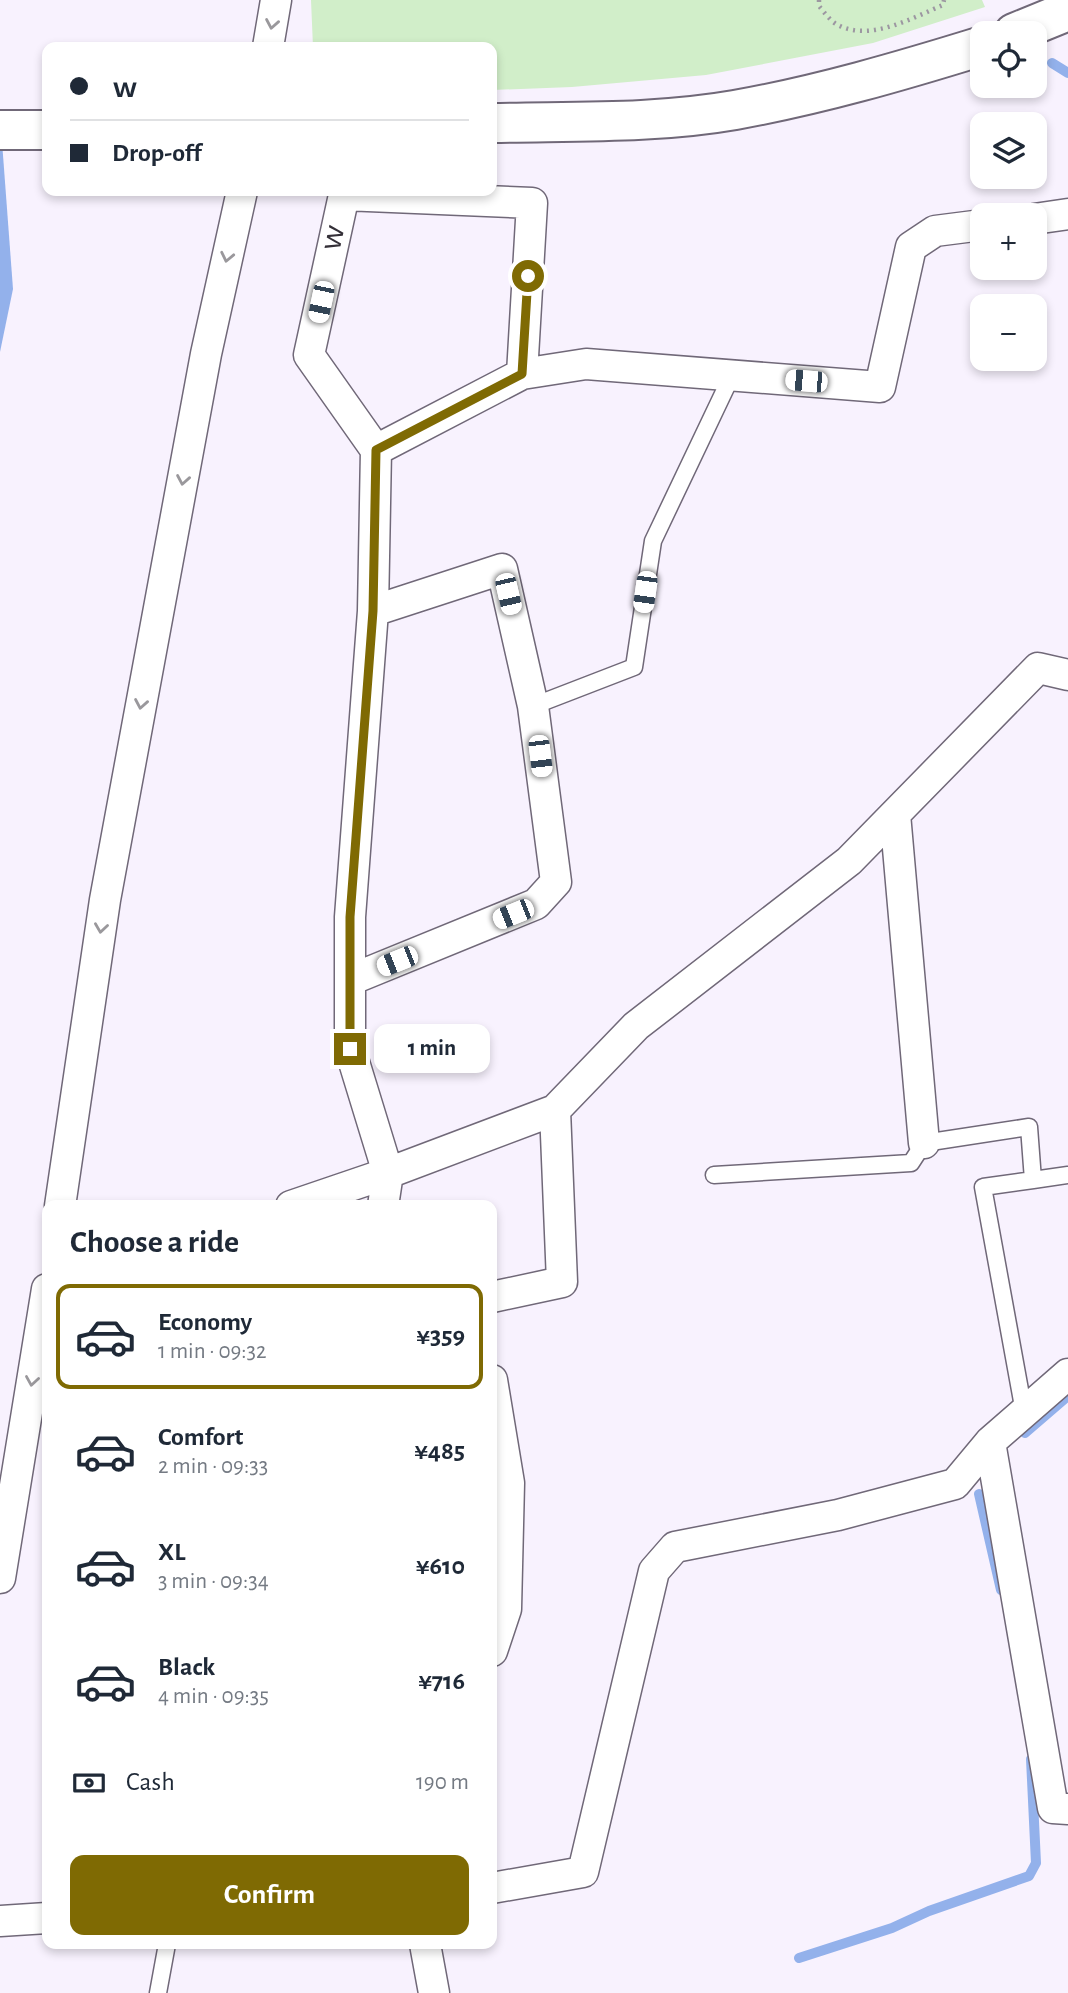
<!DOCTYPE html>
<html lang="en">
<head>
<meta charset="utf-8">
<style>
	:root { --surface:#fff; --page:#f6f6f7; --text:#1f2937; --muted:#747a83; --line:#e0e1e3; --accent:#7f6a03 }
	body { margin:0; font-family:"Alegreya Sans","Noto Sans JP",sans-serif; background:var(--page); color:var(--text); height:100vh; display:flex; flex-direction:column; font-size:26px; white-space:nowrap }
	* { box-sizing:border-box; margin:0 }
	p { font-size:23px; color:var(--muted) }
	.icon { flex:none; width:38px; height:38px; fill:none; stroke:currentColor; stroke-width:2; stroke-linecap:round; stroke-linejoin:round }
	.map { position:relative; flex:1; overflow:hidden }
	.sheet { position:absolute; left:42px; top:1200px; width:455px; height:749px; display:flex; flex-direction:column; background:var(--surface); border-radius:14px; box-shadow:0 4px 10px #0003 }
	.sheet>* { flex:none }
	.hud { position:absolute; left:42px; top:42px; width:455px; height:154px; border-radius:14px; box-shadow:0 4px 10px #0003; display:grid; align-content:center; height:154px; padding:0 28px; background:var(--surface) }
	.buttons { position:absolute; left:970px; top:21px; display:grid; gap:14px }
	.buttons a { display:grid; place-items:center; width:77px; height:77px; border-radius:14px; background:var(--surface); box-shadow:0 4px 10px #0003; font-size:35px }
	.end { position:absolute; width:32px; height:32px; margin:-16px; border:9px solid #7f6a03; background:#fff; box-shadow:0 0 0 4px #fff }
	.from { border-radius:50% }
	.bubble { position:absolute; height:49px; border-radius:14px; background:var(--surface); box-shadow:0 4px 10px #0003; font-size:23px; font-weight:600; line-height:49px; text-align:center }
	.car { position:absolute; width:21px; height:42px; margin:-21px -10px; border-radius:9px; box-shadow:0 0 5px 2px #0007; background:linear-gradient(#fff 24%,#345 0 40%,#fff 0 76%,#345 0 86%,#fff 0) }
	.hud b { display:flex; align-items:center; gap:24px; height:66px; font-size:26px }
	.hud b+b { border-top:2px solid var(--line) }
	.hud i { width:18px; height:18px; background:var(--text) }
	ul { padding:0; list-style:none }
	li { display:flex; align-items:center; gap:21px; height:105px; margin:0 14px 10px; padding:0 14px; border:4px solid transparent; border-radius:14px }
	li div { flex:1 }
	li b { display:block; font-size:26px }
	li em { font-style:normal; font-weight:600 }
	li.on { border-color:var(--accent) }
	li>.icon { width:63px; height:63px; stroke-width:1.5 }
	h2 { padding:0 28px; font-size:32px; line-height:84px }
	.pay { display:flex; align-items:center; gap:18px; height:77px; padding:0 28px; font-size:26px }
	.pay p { margin-inline-start:auto }
	.button { display:flex; gap:14px; margin-top:auto; padding:14px 28px }
	.button a { flex:1; height:80px; border-radius:14px; background:var(--accent); color:#fff; font-size:28px; font-weight:600; line-height:80px; text-align:center }
	.map>svg:first-child { display:block }
	.green { fill:#d1eec9 }
	.water { fill:#93b1eb }
	.lines { fill:none; stroke-linecap:round; stroke-linejoin:round }
	.stream { stroke:#93b1eb; stroke-width:10 }
	.service-casing { stroke:#706878; stroke-width:19 }
	.minor-casing { stroke:#706878; stroke-width:33 }
	.tertiary-casing { stroke:#706878; stroke-width:42 }
	.path { stroke:#9c97a1; stroke-width:4.5; stroke-dasharray:2 5; stroke-linecap:butt }
	.service { stroke:#fff; stroke-width:16 }
	.minor { stroke:#fff; stroke-width:30 }
	.tertiary { stroke:#fff; stroke-width:38 }
	.oneway { stroke:#9a989c }
	.route { stroke:#7f6a03; stroke-width:9 }
	.labels { text-anchor:middle; dominant-baseline:central; stroke-width:7; stroke-linejoin:round; paint-order:stroke }
	.street-label { font-size:28px; fill:#343038; stroke:#fff }
</style>
</head>
<body>
<div class="map">
<svg width="1068" height="1993" viewBox="0 0 1068 1993">
	<rect width="100%" height="100%" fill="#f8f2fe"/>
	<path class="green" d="M311,0H982L985,7L873,43L706,75L572,87L492,90V47H313Z"/>
	<path class="water" d="M0,115L13,289L0,352Z"/>
	<g class="lines">
		<path class="stream" d="M1052,63L1068,73
			M1025,1433L1068,1396
			M979,1494L1001,1590
			M799,1958L892,1928L929,1911L1029,1876L1036,1863L1031,1759"/>
		<defs>
			<path id="service" d="M533,706L634,667L653,541L732,375
				M714,1175L911,1163L924,1143L1029,1127L1033,1180L1068,1175
				M1024,1412L983,1187L1033,1180
				M158,1993L167,1944"/>
			<path id="minor" d="M268,47L276,0
				M1034,219L1068,214
				M376,450L522,374L586,364L880,387L911,247L935,231L982,225
				M376,450L309,355L344,195L532,203L522,374
				M373,611L502,569L533,706L556,882L536,904L350,980V917L373,611L376,450
				M895,814L924,1143
				M350,980V1049L388,1173L383,1206
				M60,1206L105,900L206,354L242,191
				M291,1206L388,1173L555,1110L636,1026L849,861L1038,668L1068,675
				M492,1297L562,1282L555,1110
				M492,1380L509,1483L506,1609L492,1651
				M990,1442L1053,1808L1068,1809
				M0,1578L47,1289
				M492,1888L583,1872L654,1571L675,1547L838,1515L955,1484L990,1442L1068,1374
				M0,1921L47,1918
				M425,1944L434,1993"/>
			<path id="tertiary" d="M1014,33L1068,11
				M492,123C573,121 655,124 735,110C819,95 901,71 982,46
				M0,130H47"/>
		</defs>
		<use href="#service" class="service-casing"/>
		<use href="#minor" class="minor-casing"/>
		<use href="#tertiary" class="tertiary-casing"/>
		<path class="path" d="M819,0V6C824,12 831,22 838,25C870,42 912,18 943,5L944,0"/>
		<use href="#service" class="service"/>
		<use href="#minor" class="minor"/>
		<use href="#tertiary" class="tertiary"/>
	</g>
	<defs><path id="oneway-chevron" d="M-2-3.5L2.5 0L-2 3.5" fill="none" stroke-width="1.6" stroke-linecap="round" stroke-linejoin="round" transform="scale(1.75)"/></defs>
	<g class="oneway">
		<use href="#oneway-chevron" transform="translate(272 24) rotate(100)"/>
		<use href="#oneway-chevron" transform="translate(227 257) rotate(102)"/>
		<use href="#oneway-chevron" transform="translate(183 480) rotate(100)"/>
		<use href="#oneway-chevron" transform="translate(141 704) rotate(100)"/>
		<use href="#oneway-chevron" transform="translate(101 928) rotate(98)"/>
		<use href="#oneway-chevron" transform="translate(32 1381) rotate(99)"/>
	</g>
	<g class="lines">
		<path class="route" d="M350,1049V917L373,611L376,450L522,374L528,276"/>
	</g>
	<g class="labels">
		<g class="street-label">
			<text transform="translate(334 238) rotate(-78)">ｗ</text>
		</g>
	</g>
</svg>
<div class="buttons">
<a><svg class="icon" aria-label="locate" viewBox="0 0 24 24"><circle cx="12" cy="12" r="6"/><path d="M12 2v4M12 18v4M2 12h4M18 12h4"/></svg></a>
<a><svg class="icon" aria-label="layers" viewBox="0 0 24 24"><path d="M12 4l9 5-9 5-9-5zM3 14l9 5 9-5"/></svg></a>
<a>+</a>
<a>−</a>
</div>
<i class="end from" style="left:528px;top:276px"></i>
<i class="end" style="left:350px;top:1049px"></i>
<div class="bubble" style="left:374px;top:1024px;width:116px">1 min</div>
<i class="car" style="left:321px;top:302px;rotate:192deg"></i>
<i class="car" style="left:806px;top:381px;rotate:275deg"></i>
<i class="car" style="left:645px;top:592px;rotate:188deg"></i>
<i class="car" style="left:508px;top:594px;rotate:167deg"></i>
<i class="car" style="left:540px;top:756px;rotate:173deg"></i>
<i class="car" style="left:513px;top:914px;rotate:248deg"></i>
<i class="car" style="left:397px;top:961px;rotate:248deg"></i>
<div class="hud">
<b><i class="from"></i>ｗ</b>
<b><i></i>Drop-off</b>
</div>
<section class="sheet">
<h2>Choose a ride</h2>
<ul>
<li class="on"><svg class="icon" aria-label="car" viewBox="0 0 24 24"><path d="M5 17H2v-5l4-1 3-4h7l3 4 3 1v5h-3M9 17h6M6 11h13"/><circle cx="7" cy="17" r="2"/><circle cx="17" cy="17" r="2"/></svg><div><b>Economy</b><p>1 min · 09:32</p></div><em>¥359</em></li>
<li><svg class="icon" aria-label="car" viewBox="0 0 24 24"><path d="M5 17H2v-5l4-1 3-4h7l3 4 3 1v5h-3M9 17h6M6 11h13"/><circle cx="7" cy="17" r="2"/><circle cx="17" cy="17" r="2"/></svg><div><b>Comfort</b><p>2 min · 09:33</p></div><em>¥485</em></li>
<li><svg class="icon" aria-label="car" viewBox="0 0 24 24"><path d="M5 17H2v-5l4-1 3-4h7l3 4 3 1v5h-3M9 17h6M6 11h13"/><circle cx="7" cy="17" r="2"/><circle cx="17" cy="17" r="2"/></svg><div><b>XL</b><p>3 min · 09:34</p></div><em>¥610</em></li>
<li><svg class="icon" aria-label="car" viewBox="0 0 24 24"><path d="M5 17H2v-5l4-1 3-4h7l3 4 3 1v5h-3M9 17h6M6 11h13"/><circle cx="7" cy="17" r="2"/><circle cx="17" cy="17" r="2"/></svg><div><b>Black</b><p>4 min · 09:35</p></div><em>¥716</em></li>
</ul>
<div class="pay"><svg class="icon" aria-label="cash" viewBox="0 0 24 24"><path d="M3 7h18v10H3z"/><circle cx="12" cy="12" r="2"/></svg>Cash<p>190 m</p></div>
<div class="button"><a>Confirm</a></div>
</section>
</div>
</body>
</html>
